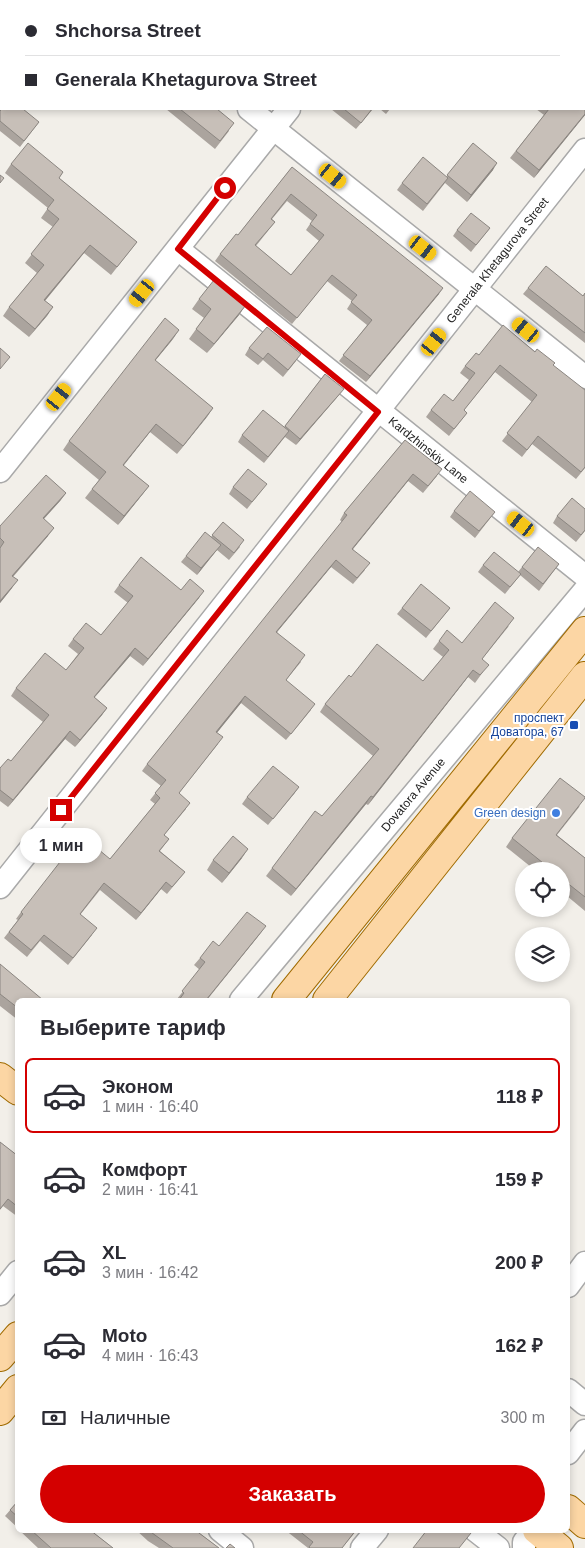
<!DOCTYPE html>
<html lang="ru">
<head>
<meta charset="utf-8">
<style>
	:root { --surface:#fff; --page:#f7f7f7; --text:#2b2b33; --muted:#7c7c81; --line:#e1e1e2; --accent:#d40000 }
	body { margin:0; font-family:Arial,sans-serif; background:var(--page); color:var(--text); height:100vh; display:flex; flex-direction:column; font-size:19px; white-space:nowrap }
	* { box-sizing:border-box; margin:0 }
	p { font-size:16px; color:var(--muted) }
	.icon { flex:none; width:28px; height:28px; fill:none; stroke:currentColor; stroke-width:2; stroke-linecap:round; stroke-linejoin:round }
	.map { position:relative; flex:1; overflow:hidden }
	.side { position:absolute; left:15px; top:998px; width:555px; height:535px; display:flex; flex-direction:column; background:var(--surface); border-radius:8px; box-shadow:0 2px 8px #0003 }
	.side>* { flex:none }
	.guide { position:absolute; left:0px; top:0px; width:585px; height:110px; box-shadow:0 2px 8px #0003; display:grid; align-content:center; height:110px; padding:0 25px; background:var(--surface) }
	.controls { position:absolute; left:515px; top:862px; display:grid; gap:10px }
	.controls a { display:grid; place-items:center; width:55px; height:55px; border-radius:50%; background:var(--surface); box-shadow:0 2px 8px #0003; font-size:25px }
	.end { position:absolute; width:22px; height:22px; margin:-11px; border:6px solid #d40000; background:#fff; box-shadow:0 0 0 2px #fff }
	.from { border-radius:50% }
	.bubble { position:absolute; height:35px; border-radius:18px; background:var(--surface); box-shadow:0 2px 8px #0003; font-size:16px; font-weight:700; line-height:35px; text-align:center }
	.car { position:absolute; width:15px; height:30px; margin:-15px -8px; border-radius:6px; box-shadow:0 0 4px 1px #0007; background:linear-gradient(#f5c518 24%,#345 0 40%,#f5c518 0 76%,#345 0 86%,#f5c518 0) }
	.guide b { display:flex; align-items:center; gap:18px; height:48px; font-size:19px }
	.guide b+b { border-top:1px solid var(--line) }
	.guide i { width:12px; height:12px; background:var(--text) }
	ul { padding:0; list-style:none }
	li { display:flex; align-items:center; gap:15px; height:75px; margin:0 10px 8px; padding:0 15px; border:2px solid transparent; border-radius:8px }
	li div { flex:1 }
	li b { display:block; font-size:19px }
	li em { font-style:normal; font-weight:700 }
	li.current { border-color:var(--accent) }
	li>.icon { width:45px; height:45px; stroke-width:1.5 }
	h2 { padding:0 25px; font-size:22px; line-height:60px }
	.pay { display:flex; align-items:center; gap:12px; height:55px; padding:0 25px; font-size:19px }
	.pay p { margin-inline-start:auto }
	.button { display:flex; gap:10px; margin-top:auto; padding:10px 25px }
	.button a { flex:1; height:58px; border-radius:30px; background:var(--accent); color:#fff; font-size:20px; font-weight:700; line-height:58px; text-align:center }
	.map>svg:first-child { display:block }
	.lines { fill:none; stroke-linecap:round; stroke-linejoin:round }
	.minor-casing { stroke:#a9a9a9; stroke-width:25 }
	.major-casing { stroke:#a06b00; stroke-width:30 }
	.minor { stroke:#fff; stroke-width:22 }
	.major { stroke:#fcd6a4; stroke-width:28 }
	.wall { fill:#aba49e; fill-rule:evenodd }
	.shaded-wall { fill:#8b8681 }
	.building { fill:#c7bfb8; stroke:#8b8681; fill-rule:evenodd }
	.route { stroke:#d40000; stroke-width:6 }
	.transit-dot { fill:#1a4fb4; stroke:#fff; stroke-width:2 }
	.shop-dot { fill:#3f7fe0; stroke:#fff; stroke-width:2 }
	.labels { text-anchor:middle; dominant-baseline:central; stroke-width:4; stroke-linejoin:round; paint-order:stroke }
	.street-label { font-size:12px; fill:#222; stroke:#fff }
	.transit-label { font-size:12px; fill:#164399; stroke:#fff; text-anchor:end }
	.shop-label { font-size:12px; fill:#366cbe; stroke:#fff; text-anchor:end }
</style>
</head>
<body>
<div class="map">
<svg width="585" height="1548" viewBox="0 0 585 1548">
	<rect width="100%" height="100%" fill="#f2efe9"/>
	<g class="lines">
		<defs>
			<g id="minor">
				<path d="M118,0L120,1"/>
				<path d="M56,1L57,0"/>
				<path d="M375,1L376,0"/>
				<path d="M0,69L1,68"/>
				<path d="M249,109L585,377"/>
				<path id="s1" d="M178,249L585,576"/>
				<path d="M0,471L289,109"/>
				<path id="s2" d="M0,887L585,150"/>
				<path id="s3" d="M241,1000L585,590"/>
				<path d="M568,1286L585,1263"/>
				<path d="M0,1294L18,1272"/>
				<path d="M568,1390L585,1404"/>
				<path d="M568,1453L585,1431"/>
				<path d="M220,1530L242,1548"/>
				<path d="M475,1530L498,1548"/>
				<path d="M362,1548L377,1530"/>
				<path d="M524,1548V1542L534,1530"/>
			</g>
			<path id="major" d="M286,1000L585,631
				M327,1000L585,676
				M0,1077L18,1091
				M0,1357L18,1336
				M0,1411L18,1389
				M568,1509L585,1524
				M537,1530L559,1548"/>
		</defs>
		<use href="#minor" class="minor-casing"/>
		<use href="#major" class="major-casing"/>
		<use href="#minor" class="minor"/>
		<use href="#major" class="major"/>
	</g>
	<path class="wall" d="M309,0H338L337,1H311Z
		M493,0H520L519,1H495Z
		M166,109H217L229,131L215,149Z
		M331,109H373L356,129Z
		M380,109H390L386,114Z
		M536,109H584L585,115L534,178L510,158L544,115Z
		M0,111L39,122L20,147L0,131Z
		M473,143L493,170L467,202L445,183L423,211L397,190L402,183L446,177Z
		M11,164L63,172L59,178L137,242L111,275L84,253L45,301L53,307L29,337L3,316L9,307L37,273L25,263L53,227L41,218L48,208L5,173Z
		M292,167L439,294L366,382L339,361L367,325L347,309L352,301L327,281L292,324L215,261L220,254L238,235ZM287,201L312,221L306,230L319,241L291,275L256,246L275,222L272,219Z
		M490,228L471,252L453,236L457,230Z
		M528,288L583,296L585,293V343L523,294Z
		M199,299L239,315L207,353L189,339L204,318L192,309Z
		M173,339L155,361L213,408L177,454L150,432L123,465L149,486L118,525L85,498L99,480L63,450L69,441Z
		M249,348L296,361L283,377L263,360L258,365L245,355Z
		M535,352L553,365L585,468L576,479L532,444L522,457L502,441L532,402L495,372L464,410L467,413L449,436L426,417L431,410L453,401L469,380L460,373L465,366L479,355Z
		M325,374L339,395L296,445L285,437L264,463L238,442L242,435L284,427Z
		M405,440L437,476L423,493L408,481L353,549L365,570L353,584L331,567L277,632L301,662L286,680L311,710L286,740L241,703L217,732L218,744L179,793L186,809L164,835L169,839L160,851L185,872L167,894L161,889L136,920L100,890L80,915L92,935L68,965L40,941L27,957L4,938L18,920L16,919L21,912L110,859L155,804L150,800L161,786L142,771L147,764L342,522L340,520L344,513Z
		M233,487L262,490L247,509L229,494Z
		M66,493L60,501L44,519L48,536L13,577L12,588L0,603V526Z
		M454,511L495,512L475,538L450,517Z
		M557,516L585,531L576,542L553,523Z
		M223,522L240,547L229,560L217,550L197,575L181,562L186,556L211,537Z
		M559,564L539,591L520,575L505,594L478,572L483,565L518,572L522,567Z
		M119,585L181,590L199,598L143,666L130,656L94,697L107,708L102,715L75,747L65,739L8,807L0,801V768L11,761L43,722L11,696L16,688L66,670L78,654L68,646L73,639L101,635L128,603L114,592Z
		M402,608H450L426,638L397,614Z
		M509,626L482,659L483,672L475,683L468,677L368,805L366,804L291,896L266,876L272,868L322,816L373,756L320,712L325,704L351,677L423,681L443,657L433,649L439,641L462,643Z
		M299,787L268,825L242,804L247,797Z
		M580,806L557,835L585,858V911L561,891V871H536L506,847L512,838Z
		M242,858L222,883L207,870L213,860Z
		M260,934L207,1000H178L177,999L200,970L194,965L200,958L219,946Z
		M0,964L18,1000V1020L0,1006Z
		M0,1142L18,1156V1217L3,1206L0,1210Z
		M18,1501V1528L5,1516Z
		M19,1530H90L113,1548H38Z
		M136,1530H195L219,1548H159L148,1541Z
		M285,1530H357L342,1548H308Z"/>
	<path class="shaded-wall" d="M585,114V115L534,178L539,170Z
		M497,163L493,170L467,202L471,195Z
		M90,245L84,253L38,309L44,300Z
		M443,288L439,294L366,382L370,376Z
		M246,305L239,315L207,353L214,344Z
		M53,307L47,316L29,337L35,329Z
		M179,330L173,339L148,369L155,360Z
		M344,389L339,395L296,445L300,439Z
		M213,408L207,417L177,454L183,446Z
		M156,424L150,432L117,474L123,465Z
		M413,474L408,481L348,555L352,549Z
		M149,486L142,495L118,525L124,516Z
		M66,493L60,501L37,526L43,518Z
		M54,528L48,536L6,584L12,576Z
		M221,545L216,551L197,575L201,568Z
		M336,560L331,567L272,638L276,632Z
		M18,580L12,588L0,603V601Z
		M204,591L199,598L143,666L148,659Z
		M135,648L130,656L89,704L94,697Z
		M473,670L468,677L368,805L373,797Z
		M245,696L241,703L212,739L216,732Z
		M107,708L102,715L75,747L80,740Z
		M70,731L65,739L8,807L13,800Z
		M299,787L294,794L268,825L273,819Z
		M371,796L366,804L291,896L296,889Z
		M248,849L242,858L222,883L229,873Z
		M166,882L161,889L136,920L141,913Z
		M266,926L260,934L206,1000Z"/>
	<path class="building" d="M176,0H201L203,1H175Z
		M322,0H337L336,1H323Z
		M422,0H459L458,1H421Z
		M506,0H520L519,1H507Z
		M585,65V89L584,91V67Z
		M584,102L585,103V114L539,170L516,151L549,109H584Z
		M2,109H23L39,122L24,141L0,121V111Z
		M180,109H217L234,123L220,141Z
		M344,109H372L361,123Z
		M28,143L63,172L59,178L137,242L117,267L90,245L44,300L53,307L35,329L9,307L44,265L31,254L59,219L47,209L54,200L11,164Z
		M473,143L497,163L471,195L447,175Z
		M423,157L448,178L427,204L402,183Z
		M292,167L443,288L370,376L343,355L372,320L351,302L357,295L332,275L297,318L220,254L236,234L238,235ZM291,194L317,215L310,224L324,235L291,275L255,245L275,222L271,219Z
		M0,175L4,178L0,183Z
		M471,213L490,228L476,245L457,230Z
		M546,266L583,296L585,293V333L528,288Z
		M214,280L246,305L214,344L196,329L211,309L199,299Z
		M165,318L179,330L155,360L213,408L183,446L156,424L123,465L149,486L124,516L92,489L106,472L69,441Z
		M503,325L535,352L537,349L555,363L553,365L585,390V467L581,472L538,436L527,450L507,433L537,395L500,365L464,410L467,413L454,429L431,410L444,394L453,401L475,373L465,366L476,353L479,355Z
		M267,327L301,354L288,370L268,353L263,359L249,348Z
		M0,348L10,357L0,369Z
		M325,374L344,389L300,439L285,426Z
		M263,410L289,431L268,457L242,435Z
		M405,440L442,469L428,486L413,474L352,549L370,563L357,578L336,560L276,632L305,655L286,680L315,704L291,734L245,696L216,732L223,737L179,793L190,803L164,835L169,839L159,851L185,872L172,887L166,882L141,913L104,883L80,914L97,928L73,958L44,935L31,950L9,932L23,914L21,912L81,835L110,859L160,798L155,793L166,780L147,764L347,515L344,513Z
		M248,469L267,484L252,502L233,487Z
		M46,475L66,493L43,518L54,528L12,576L18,580L0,601V548L4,542L0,538V526Z
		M470,491L495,512L479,531L454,511Z
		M572,498L585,509V530L581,535L557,516Z
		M223,522L244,540L234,553L212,535Z
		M205,532L221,545L201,568L186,556Z
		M538,547L559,564L543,584L522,567Z
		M494,552L521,574L510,587L483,565Z
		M141,557L181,590L190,579L204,591L148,659L135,648L94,697L107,708L80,740L70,731L13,800L0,790V768L8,759L11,761L49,715L16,688L45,653L66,670L84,648L73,639L86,623L101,635L133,596L119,585Z
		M421,584L450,608L431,631L402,608Z
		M495,602L514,618L482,659L489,665L480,675L473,670L373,797L371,796L296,889L272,868L315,811L322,816L379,749L325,704L349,675L351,677L377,644L423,681L449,650L439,641L447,630L462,643Z
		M273,766L299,787L273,819L247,797Z
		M560,778L585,797V798L556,835L585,858V897L561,878V871H553L512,838Z
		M233,836L248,849L229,873L213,860Z
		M247,912L266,926L206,1000H179L184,993L182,991L205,962L200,958L213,941L219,946Z
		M0,964L43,1000H18V1008L0,994Z
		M0,1142L18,1156V1207L8,1199L0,1209Z
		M18,1501V1517L10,1510Z
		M31,1530H90L113,1548H51Z
		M148,1530H195L219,1548H173Z
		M298,1530H356L342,1548H310L309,1547L313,1542Z
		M427,1530H470L471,1533L459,1548H413Z
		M230,1544L235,1548H226Z"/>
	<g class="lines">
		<path class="route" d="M61,810L378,412L178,249L225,188"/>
	</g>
	<rect class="transit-dot" x="569" y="720" width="10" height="10" rx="2.5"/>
	<circle class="shop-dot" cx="556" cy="813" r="5"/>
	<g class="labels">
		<g class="street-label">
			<text stroke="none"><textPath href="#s2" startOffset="800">Generala Khetagurova Street</textPath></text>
			<text stroke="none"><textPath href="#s1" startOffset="321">Kardzhinskiy Lane</textPath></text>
			<text stroke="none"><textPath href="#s3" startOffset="268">Dovatora Avenue</textPath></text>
		</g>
		<g class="transit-label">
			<text x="564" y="718">проспект<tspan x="564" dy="14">Доватора, 67</tspan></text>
		</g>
		<g class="shop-label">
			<text x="546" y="813">Green design</text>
		</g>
	</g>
</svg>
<div class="controls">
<a><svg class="icon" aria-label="locate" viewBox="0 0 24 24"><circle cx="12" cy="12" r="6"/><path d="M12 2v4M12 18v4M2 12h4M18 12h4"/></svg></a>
<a><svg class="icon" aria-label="layers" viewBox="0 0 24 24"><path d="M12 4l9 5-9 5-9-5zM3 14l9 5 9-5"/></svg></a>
</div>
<i class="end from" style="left:225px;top:188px"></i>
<i class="end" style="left:61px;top:810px"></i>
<div class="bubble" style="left:20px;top:828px;width:82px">1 мин</div>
<i class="car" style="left:333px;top:176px;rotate:129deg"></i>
<i class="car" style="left:423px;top:248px;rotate:128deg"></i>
<i class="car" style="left:142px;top:293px;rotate:219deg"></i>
<i class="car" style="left:526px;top:330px;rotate:309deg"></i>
<i class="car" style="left:434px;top:342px;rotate:39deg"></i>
<i class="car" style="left:59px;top:397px;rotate:39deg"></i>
<i class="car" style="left:521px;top:524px;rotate:308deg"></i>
<div class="guide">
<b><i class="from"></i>Shchorsa Street</b>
<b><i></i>Generala Khetagurova Street</b>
</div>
<section class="side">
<h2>Выберите тариф</h2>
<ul>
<li class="current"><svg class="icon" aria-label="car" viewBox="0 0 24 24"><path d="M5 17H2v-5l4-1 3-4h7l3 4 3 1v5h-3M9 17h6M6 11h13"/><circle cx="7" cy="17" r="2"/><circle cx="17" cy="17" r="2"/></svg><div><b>Эконом</b><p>1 мин · 16:40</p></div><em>118 ₽</em></li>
<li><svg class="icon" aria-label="car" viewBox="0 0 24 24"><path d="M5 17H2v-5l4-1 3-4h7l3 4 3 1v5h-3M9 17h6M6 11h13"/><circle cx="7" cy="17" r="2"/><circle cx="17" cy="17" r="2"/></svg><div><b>Комфорт</b><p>2 мин · 16:41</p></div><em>159 ₽</em></li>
<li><svg class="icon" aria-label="car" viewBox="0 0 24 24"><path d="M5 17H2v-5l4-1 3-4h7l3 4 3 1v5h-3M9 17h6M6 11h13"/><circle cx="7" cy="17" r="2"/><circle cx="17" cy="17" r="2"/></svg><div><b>XL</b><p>3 мин · 16:42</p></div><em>200 ₽</em></li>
<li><svg class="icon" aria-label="car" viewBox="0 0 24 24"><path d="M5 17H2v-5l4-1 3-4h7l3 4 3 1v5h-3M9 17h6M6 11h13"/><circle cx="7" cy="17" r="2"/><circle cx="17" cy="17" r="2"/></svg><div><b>Moto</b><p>4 мин · 16:43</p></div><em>162 ₽</em></li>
</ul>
<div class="pay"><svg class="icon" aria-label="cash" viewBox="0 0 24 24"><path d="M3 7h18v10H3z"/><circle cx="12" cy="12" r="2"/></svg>Наличные<p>300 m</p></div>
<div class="button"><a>Заказать</a></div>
</section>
</div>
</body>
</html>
